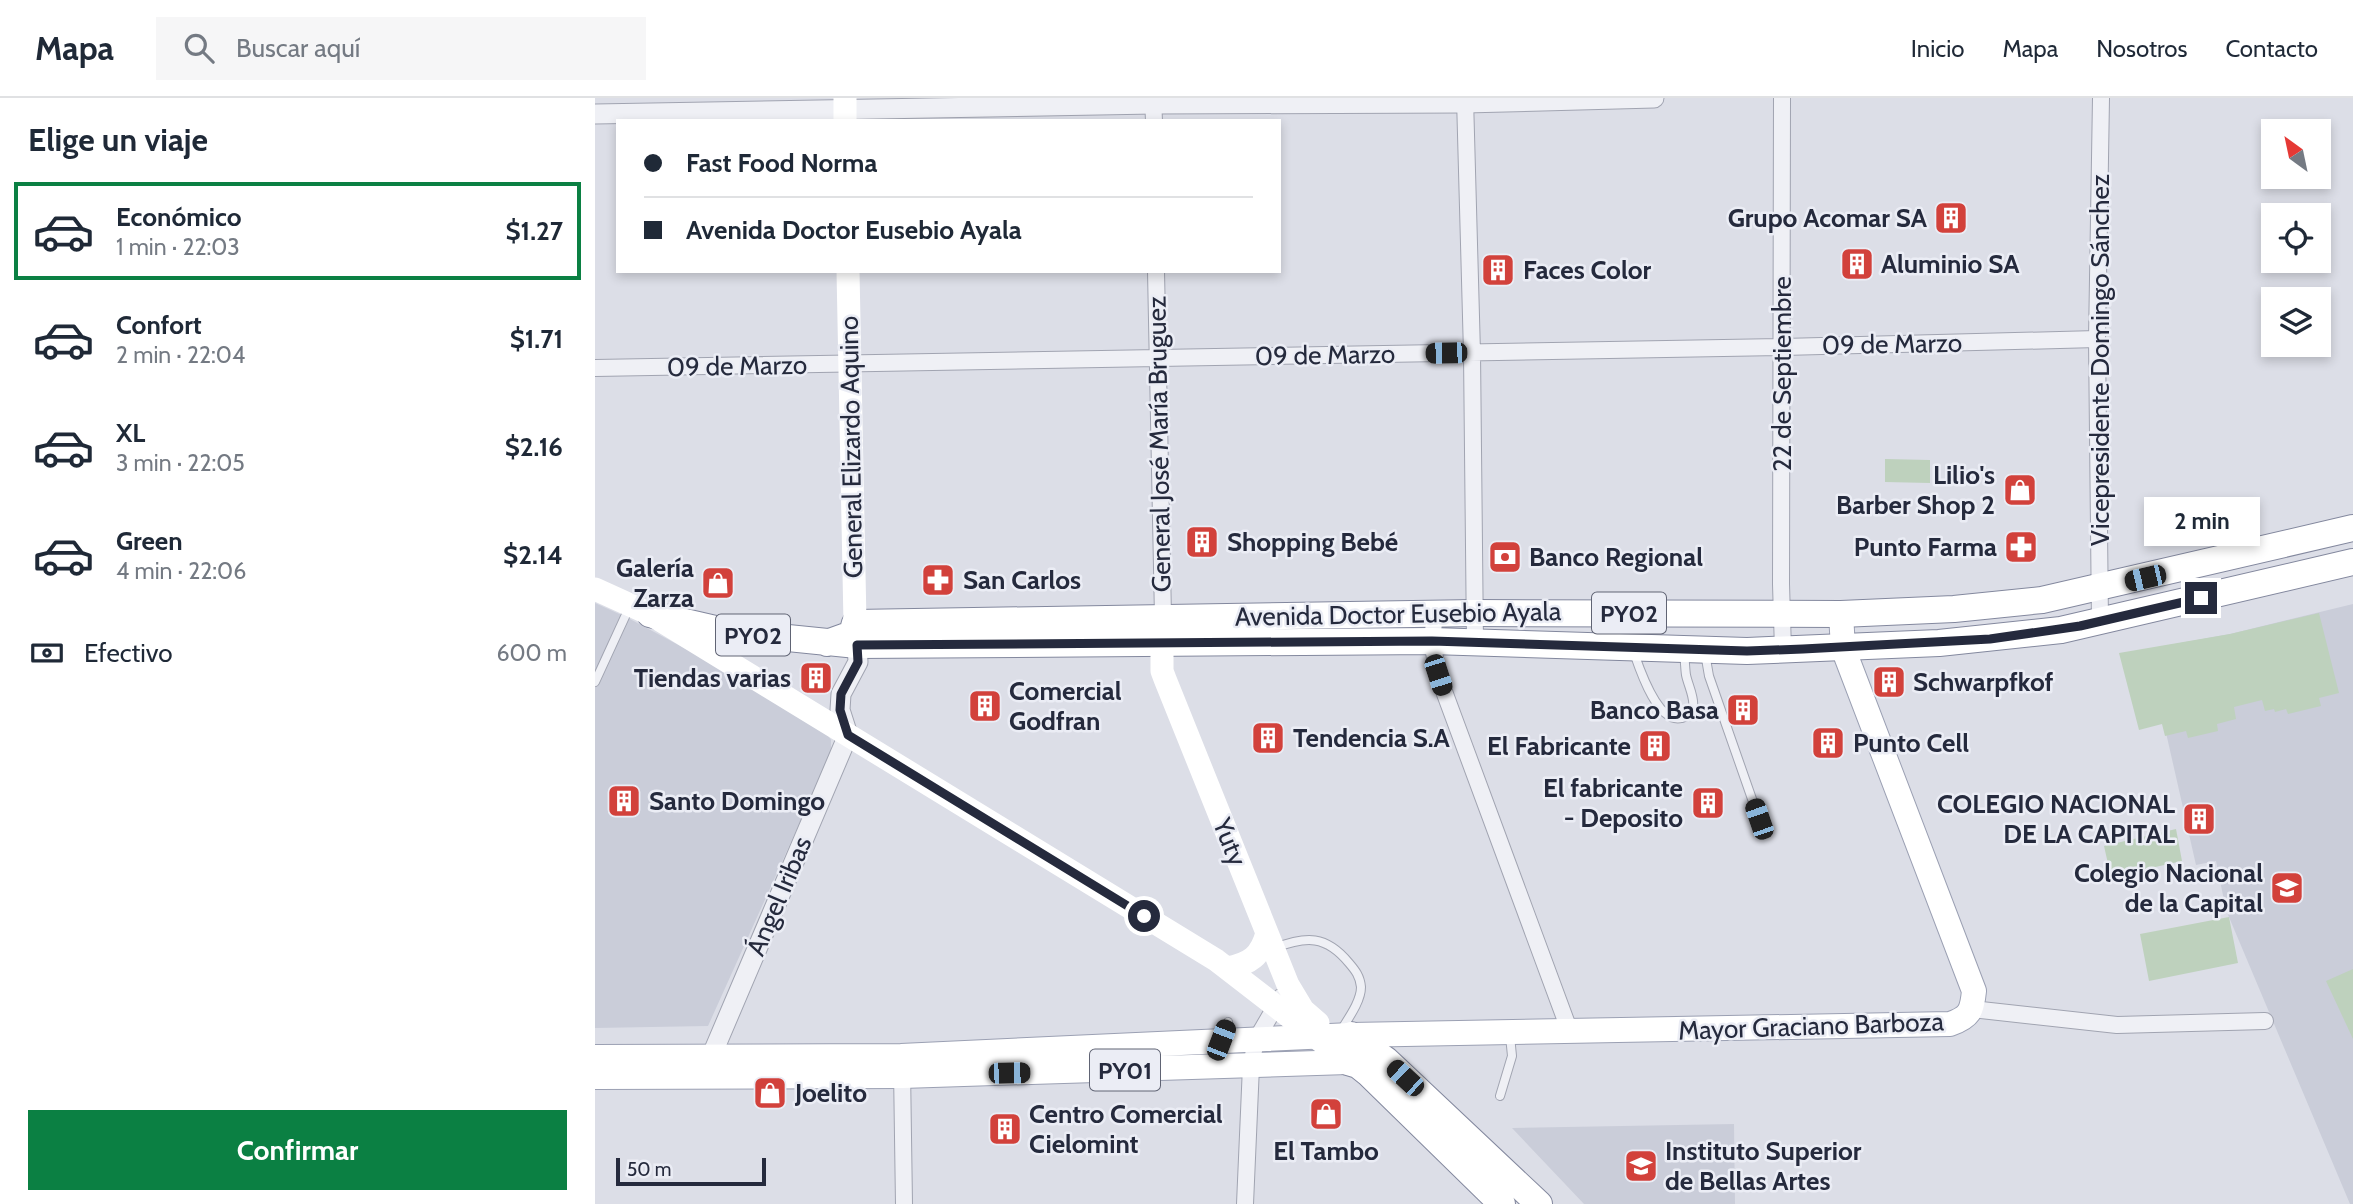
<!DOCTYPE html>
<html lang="es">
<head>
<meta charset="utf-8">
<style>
	:root { --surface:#fff; --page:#f6f6f7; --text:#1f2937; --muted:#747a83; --line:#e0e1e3; --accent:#0b8043 }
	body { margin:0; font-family:Cabin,sans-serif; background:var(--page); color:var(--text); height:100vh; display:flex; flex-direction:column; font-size:26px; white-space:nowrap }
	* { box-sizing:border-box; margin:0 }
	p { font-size:23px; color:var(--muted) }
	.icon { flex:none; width:38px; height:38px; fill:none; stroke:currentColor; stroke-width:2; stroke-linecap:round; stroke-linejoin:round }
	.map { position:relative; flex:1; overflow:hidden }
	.drawer { display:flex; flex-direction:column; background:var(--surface); width:595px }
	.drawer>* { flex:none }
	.banner { position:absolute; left:21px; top:21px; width:665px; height:154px; border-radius:0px; box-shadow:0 4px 10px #0003; display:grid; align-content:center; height:154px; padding:0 28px; background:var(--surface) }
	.needle { width:46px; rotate:327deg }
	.controls { position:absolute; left:1666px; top:21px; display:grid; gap:14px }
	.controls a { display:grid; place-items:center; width:70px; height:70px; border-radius:0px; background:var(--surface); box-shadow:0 4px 10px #0003; font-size:35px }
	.scale { position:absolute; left:21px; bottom:18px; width:150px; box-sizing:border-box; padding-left:7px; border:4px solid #252a3d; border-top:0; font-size:19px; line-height:24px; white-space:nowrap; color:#252a3d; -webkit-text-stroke:5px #ebedf5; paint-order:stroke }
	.end { position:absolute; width:32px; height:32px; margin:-16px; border:9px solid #252a3d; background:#fff; box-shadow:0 0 0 4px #fff }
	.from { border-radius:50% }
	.bubble { position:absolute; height:49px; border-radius:0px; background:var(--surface); box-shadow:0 4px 10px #0003; font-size:23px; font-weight:700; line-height:49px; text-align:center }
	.car { position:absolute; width:21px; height:42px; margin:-21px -10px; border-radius:9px; box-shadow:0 0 5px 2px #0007; background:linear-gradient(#222 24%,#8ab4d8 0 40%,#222 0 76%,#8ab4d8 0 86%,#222 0) }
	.banner b { display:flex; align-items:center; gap:24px; height:66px; font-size:26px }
	.banner b+b { border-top:2px solid var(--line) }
	.banner i { width:18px; height:18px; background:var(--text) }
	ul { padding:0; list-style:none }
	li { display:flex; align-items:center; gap:21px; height:98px; margin:0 14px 10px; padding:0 14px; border:4px solid transparent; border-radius:0px }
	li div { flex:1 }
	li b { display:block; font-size:26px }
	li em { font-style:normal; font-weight:700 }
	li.current { border-color:var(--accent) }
	li>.icon { width:63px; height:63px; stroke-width:1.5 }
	h2 { padding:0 28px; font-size:32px; line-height:84px }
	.pay { display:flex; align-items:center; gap:18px; height:77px; padding:0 28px; font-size:26px }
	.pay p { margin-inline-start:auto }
	.primary-button { display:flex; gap:14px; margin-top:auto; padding:14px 28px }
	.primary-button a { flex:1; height:80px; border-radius:0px; background:var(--accent); color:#fff; font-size:28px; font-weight:700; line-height:80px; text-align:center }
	header { display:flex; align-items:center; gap:42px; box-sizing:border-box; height:98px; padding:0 35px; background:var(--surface); border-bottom:2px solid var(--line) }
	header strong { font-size:33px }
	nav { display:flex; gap:38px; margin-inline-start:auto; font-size:24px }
	.search { width:490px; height:63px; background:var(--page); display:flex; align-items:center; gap:18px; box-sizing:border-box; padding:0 24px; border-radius:0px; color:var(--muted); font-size:26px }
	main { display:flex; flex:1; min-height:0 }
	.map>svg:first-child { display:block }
	.built { fill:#cacdd9 }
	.green { fill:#bed1bd }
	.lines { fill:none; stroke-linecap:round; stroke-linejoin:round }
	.service-casing { stroke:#a1a4b1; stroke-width:10 }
	.minor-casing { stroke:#a1a4b1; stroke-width:18 }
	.tertiary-casing { stroke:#a1a4b1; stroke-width:21 }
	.primary-casing { stroke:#9ba0b3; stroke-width:26 }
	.trunk-casing { stroke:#83889e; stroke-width:28 }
	.service { stroke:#eff0f5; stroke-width:8 }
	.minor { stroke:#eff0f5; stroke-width:16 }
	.tertiary { stroke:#eff0f5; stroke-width:19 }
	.secondary { stroke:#fff; stroke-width:23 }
	.primary { stroke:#fff; stroke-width:24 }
	.trunk { stroke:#fff; stroke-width:26 }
	.route { stroke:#252a3d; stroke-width:9 }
	.labels { text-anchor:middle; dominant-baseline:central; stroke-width:5; stroke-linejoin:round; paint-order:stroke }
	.shield { fill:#ebedf5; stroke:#606474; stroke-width:2 }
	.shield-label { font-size:24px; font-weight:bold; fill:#252a3d }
	.poi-label { font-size:26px; font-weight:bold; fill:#252a3d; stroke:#ebedf5; text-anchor:start }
	.street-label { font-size:26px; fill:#252a3d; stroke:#ebedf5 }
</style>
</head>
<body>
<header>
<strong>Mapa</strong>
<div class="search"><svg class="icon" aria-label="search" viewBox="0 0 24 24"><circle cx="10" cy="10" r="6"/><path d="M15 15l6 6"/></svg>Buscar aquí</div>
<nav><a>Inicio</a><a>Mapa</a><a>Nosotros</a><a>Contacto</a></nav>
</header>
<main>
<section class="drawer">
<h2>Elige un viaje</h2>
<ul>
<li class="current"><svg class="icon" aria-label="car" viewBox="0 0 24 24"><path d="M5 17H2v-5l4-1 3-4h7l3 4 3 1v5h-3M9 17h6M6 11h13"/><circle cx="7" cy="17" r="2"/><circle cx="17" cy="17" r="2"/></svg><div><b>Económico</b><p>1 min · 22:03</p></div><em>$1.27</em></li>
<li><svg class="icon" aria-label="car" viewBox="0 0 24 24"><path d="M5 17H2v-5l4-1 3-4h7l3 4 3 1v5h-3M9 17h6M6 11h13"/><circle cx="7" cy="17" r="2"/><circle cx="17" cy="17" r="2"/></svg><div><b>Confort</b><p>2 min · 22:04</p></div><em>$1.71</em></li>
<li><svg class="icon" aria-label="car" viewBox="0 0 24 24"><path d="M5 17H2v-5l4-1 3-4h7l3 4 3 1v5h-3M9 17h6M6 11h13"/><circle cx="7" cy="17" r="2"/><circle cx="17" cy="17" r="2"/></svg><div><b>XL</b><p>3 min · 22:05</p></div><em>$2.16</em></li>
<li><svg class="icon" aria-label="car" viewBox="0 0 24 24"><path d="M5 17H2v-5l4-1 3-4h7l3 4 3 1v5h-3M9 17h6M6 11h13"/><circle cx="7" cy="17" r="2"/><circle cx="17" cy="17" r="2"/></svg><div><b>Green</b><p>4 min · 22:06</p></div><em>$2.14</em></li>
</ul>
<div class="pay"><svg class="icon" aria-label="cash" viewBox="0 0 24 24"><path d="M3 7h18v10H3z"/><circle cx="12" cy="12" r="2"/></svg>Efectivo<p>600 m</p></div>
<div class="primary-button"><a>Confirmar</a></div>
</section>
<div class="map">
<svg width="1758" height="1106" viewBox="0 0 1758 1106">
	<rect width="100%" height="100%" fill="#dcdee7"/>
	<path class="built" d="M0,505L33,520L132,573L230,633L236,642V655L113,928L0,930Z
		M1758,506V1106H1755L1631,812L1621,763L1601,767L1552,551L1635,536Z
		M1139,1026L1140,1106H989L917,1030Z"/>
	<path class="green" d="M1290,361L1335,362V385L1290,384Z
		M1724,515L1744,595L1724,600L1726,608L1693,616L1691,611L1680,614L1679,611L1670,613L1667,602L1639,609L1641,621L1622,626L1623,633L1593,640L1591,633L1570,638L1567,626L1544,632L1524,555L1635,536Z
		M1581,731L1587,763L1516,779L1509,748Z
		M1634,819L1643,865L1554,883L1545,836Z
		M1758,871V941L1731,883Z"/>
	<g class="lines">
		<defs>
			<path id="service" d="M1038,552C1044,569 1062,627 1087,620C1092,619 1097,615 1098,609C1100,600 1093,587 1091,577C1090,570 1090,562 1089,555
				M1110,555L1114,578L1164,721
				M0,584L34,510
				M680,850C711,838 731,837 754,865C760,872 765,878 766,889C766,904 752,922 745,934
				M627,939L633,924
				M905,998L917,958L915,938"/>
			<path id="minor" d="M558,0L559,23
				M870,0L877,255L880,545
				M1187,0L1186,486L1188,552
				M561,173L568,519
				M0,270L1188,249L1502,241
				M840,515L837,543L843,577L975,934
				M1505,524L1502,241L1506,0
				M1377,911L1522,927L1670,923
				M307,971L309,1106
				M650,1106L656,968L661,942L686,899"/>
			<path id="tertiary" d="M0,16L559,6L870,5L1059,0
				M116,959L253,637L245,612L246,596L263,564L262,547"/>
			<path id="primary" d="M0,959L306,958L756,937L1355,926C1375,919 1377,913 1379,893L1248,550L1246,516
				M0,979L307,978L753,964"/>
			<path id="trunk" d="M55,516L133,534L262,547L837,543L1152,553L1344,545L1466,532L1758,464
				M232,545L257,536L260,525L881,515L1246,516L1359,511L1447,502L1758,430
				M756,937L791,962L944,1106
				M753,964L763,967L773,975L907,1106"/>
		</defs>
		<use href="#service" class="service-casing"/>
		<use href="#minor" class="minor-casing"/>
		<use href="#tertiary" class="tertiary-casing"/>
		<use href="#primary" class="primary-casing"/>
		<use href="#trunk" class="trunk-casing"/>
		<use href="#service" class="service"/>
		<use href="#minor" class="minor"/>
		<use href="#tertiary" class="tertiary"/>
		<path class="secondary" d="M250,0V23
			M253,173L260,525
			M0,491L55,516L621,862L753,964
			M567,530V573L570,581L693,887L708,912L723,925
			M629,868L632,870C655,866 666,858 672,835"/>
		<use href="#primary" class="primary"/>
		<use href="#trunk" class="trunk"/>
	</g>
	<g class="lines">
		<path class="route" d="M549,818L253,637L245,612L246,596L263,564L262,547L837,543L1152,553L1208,551L1395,541L1485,528L1606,500"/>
	</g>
	<defs>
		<symbol id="building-square" viewBox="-11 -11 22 22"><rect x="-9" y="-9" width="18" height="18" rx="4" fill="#d2413b" stroke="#ebedf5"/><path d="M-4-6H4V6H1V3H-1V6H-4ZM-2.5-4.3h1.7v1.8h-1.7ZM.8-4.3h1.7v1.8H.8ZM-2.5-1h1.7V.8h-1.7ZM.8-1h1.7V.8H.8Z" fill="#fff"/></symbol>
		<symbol id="shop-square" viewBox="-11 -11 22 22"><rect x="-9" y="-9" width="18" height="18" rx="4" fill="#d2413b" stroke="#ebedf5"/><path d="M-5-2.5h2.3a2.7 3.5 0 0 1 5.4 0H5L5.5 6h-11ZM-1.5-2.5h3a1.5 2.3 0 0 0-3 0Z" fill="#fff"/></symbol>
		<symbol id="pharmacy-square" viewBox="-11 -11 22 22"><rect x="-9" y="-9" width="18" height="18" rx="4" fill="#d2413b" stroke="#ebedf5"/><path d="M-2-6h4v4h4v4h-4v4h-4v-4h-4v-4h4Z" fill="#fff"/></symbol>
		<symbol id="bank-square" viewBox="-11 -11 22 22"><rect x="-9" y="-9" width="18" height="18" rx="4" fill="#d2413b" stroke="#ebedf5"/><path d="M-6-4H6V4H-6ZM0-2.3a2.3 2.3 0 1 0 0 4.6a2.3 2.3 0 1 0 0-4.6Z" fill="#fff"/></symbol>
		<symbol id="school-square" viewBox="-11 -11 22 22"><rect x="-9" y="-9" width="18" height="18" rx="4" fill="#d2413b" stroke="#ebedf5"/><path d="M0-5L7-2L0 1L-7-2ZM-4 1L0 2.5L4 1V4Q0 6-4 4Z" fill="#fff"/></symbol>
		<symbol id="university-square" viewBox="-11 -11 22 22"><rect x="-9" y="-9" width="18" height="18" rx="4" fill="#d2413b" stroke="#ebedf5"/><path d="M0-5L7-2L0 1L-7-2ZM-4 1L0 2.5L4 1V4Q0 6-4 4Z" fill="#fff"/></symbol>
	</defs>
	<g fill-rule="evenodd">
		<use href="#building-square" x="1337" y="101" width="38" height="38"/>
		<use href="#building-square" x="1243" y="147" width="38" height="38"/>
		<use href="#building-square" x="884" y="153" width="38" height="38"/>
		<use href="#shop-square" x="1406" y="373" width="38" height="38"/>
		<use href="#building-square" x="588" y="425" width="38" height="38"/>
		<use href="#pharmacy-square" x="1407" y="430" width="38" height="38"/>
		<use href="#bank-square" x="891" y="440" width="38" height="38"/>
		<use href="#pharmacy-square" x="324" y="463" width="38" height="38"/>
		<use href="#shop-square" x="104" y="466" width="38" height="38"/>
		<use href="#building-square" x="202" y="561" width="38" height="38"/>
		<use href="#building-square" x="1275" y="565" width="38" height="38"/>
		<use href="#building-square" x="371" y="589" width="38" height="38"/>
		<use href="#building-square" x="1129" y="593" width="38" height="38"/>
		<use href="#building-square" x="654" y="621" width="38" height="38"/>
		<use href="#building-square" x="1214" y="626" width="38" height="38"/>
		<use href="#building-square" x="1041" y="629" width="38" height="38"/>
		<use href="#building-square" x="10" y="684" width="38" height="38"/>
		<use href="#building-square" x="1094" y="686" width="38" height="38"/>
		<use href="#building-square" x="1585" y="702" width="38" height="38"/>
		<use href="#school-square" x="1673" y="771" width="38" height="38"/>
		<use href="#shop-square" x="156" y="976" width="38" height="38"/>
		<use href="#shop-square" x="712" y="997" width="38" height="38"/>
		<use href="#building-square" x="391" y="1012" width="38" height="38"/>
		<use href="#university-square" x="1027" y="1049" width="38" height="38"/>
	</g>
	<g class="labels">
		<g class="shield">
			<rect x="997" y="494.5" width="74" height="41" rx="5"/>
			<rect x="121" y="516.5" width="74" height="41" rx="5"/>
			<rect x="495" y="951.5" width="70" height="41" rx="5"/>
		</g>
		<g class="shield-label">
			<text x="1034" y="515">PY02</text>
			<text x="158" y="537">PY02</text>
			<text x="530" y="972">PY01</text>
		</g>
		<g class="poi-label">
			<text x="1332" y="120" text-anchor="end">Grupo Acomar SA</text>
			<text x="1286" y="166">Aluminio SA</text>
			<text x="928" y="172">Faces Color</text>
			<text x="1400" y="377" text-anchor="end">Lilio's<tspan x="1400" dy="30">Barber Shop 2</tspan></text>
			<text x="632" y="444">Shopping Bebé</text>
			<text x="1402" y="449" text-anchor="end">Punto Farma</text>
			<text x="934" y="459">Banco Regional</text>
			<text x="99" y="470" text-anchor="end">Galería<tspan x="99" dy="30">Zarza</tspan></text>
			<text x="368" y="482">San Carlos</text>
			<text x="196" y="580" text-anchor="end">Tiendas varias</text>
			<text x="1318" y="584">Schwarpfkof</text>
			<text x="414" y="593">Comercial<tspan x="414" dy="30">Godfran</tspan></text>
			<text x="1124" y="612" text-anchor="end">Banco Basa</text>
			<text x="698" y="640">Tendencia S.A</text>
			<text x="1258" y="645">Punto Cell</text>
			<text x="1036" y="648" text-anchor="end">El Fabricante</text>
			<text x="1088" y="690" text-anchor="end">El fabricante<tspan x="1088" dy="30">- Deposito</tspan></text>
			<text x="54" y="703">Santo Domingo</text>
			<text x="1580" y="706" text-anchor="end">COLEGIO NACIONAL<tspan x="1580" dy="30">DE LA CAPITAL</tspan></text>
			<text x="1668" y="775" text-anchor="end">Colegio Nacional<tspan x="1668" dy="30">de la Capital</tspan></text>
			<text x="200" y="995">Joelito</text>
			<text x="434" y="1016">Centro Comercial<tspan x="434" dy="30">Cielomint</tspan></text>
			<text x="731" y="1053" text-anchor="middle">El Tambo</text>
			<text x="1070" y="1053">Instituto Superior<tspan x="1070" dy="30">de Bellas Artes</tspan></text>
		</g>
		<g class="street-label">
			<text transform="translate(1297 246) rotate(-1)">09 de Marzo</text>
			<text transform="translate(730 257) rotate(-1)">09 de Marzo</text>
			<text transform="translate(1505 262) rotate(-90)">Vicepresidente Domingo Sánchez</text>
			<text transform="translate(142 268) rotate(-1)">09 de Marzo</text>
			<text transform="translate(1187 276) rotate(-90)">22 de Septiembre</text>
			<text transform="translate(564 346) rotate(-91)">General José María Bruguez</text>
			<text transform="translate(256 349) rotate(-91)">General Elizardo Aquino</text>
			<text transform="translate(803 516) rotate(-1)">Avenida Doctor Eusebio Ayala</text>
			<text transform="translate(635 744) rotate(68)">Yuty</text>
			<text transform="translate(184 798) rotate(-67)">Ángel Iribas</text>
			<text transform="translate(1216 928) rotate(-2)">Mayor Graciano Barboza</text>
		</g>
	</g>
</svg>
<div class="controls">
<a><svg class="needle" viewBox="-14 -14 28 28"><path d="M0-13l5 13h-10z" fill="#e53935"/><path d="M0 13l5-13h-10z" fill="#747a83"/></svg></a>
<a><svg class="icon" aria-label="locate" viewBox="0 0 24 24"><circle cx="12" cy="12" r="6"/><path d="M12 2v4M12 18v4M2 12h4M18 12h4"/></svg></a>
<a><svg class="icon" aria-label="layers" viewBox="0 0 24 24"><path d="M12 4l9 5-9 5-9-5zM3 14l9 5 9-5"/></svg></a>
</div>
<div class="scale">50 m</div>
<i class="end from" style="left:549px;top:818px"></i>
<i class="end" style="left:1606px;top:500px"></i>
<div class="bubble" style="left:1549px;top:399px;width:116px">2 min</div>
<i class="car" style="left:851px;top:255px;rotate:269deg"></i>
<i class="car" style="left:1550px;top:480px;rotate:257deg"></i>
<i class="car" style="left:843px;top:577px;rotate:162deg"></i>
<i class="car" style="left:1164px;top:721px;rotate:341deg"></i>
<i class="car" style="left:626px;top:942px;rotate:21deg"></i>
<i class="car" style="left:414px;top:975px;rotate:89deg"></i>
<i class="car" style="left:810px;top:980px;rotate:313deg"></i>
<div class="banner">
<b><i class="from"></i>Fast Food Norma</b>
<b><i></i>Avenida Doctor Eusebio Ayala</b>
</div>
</div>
</main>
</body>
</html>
